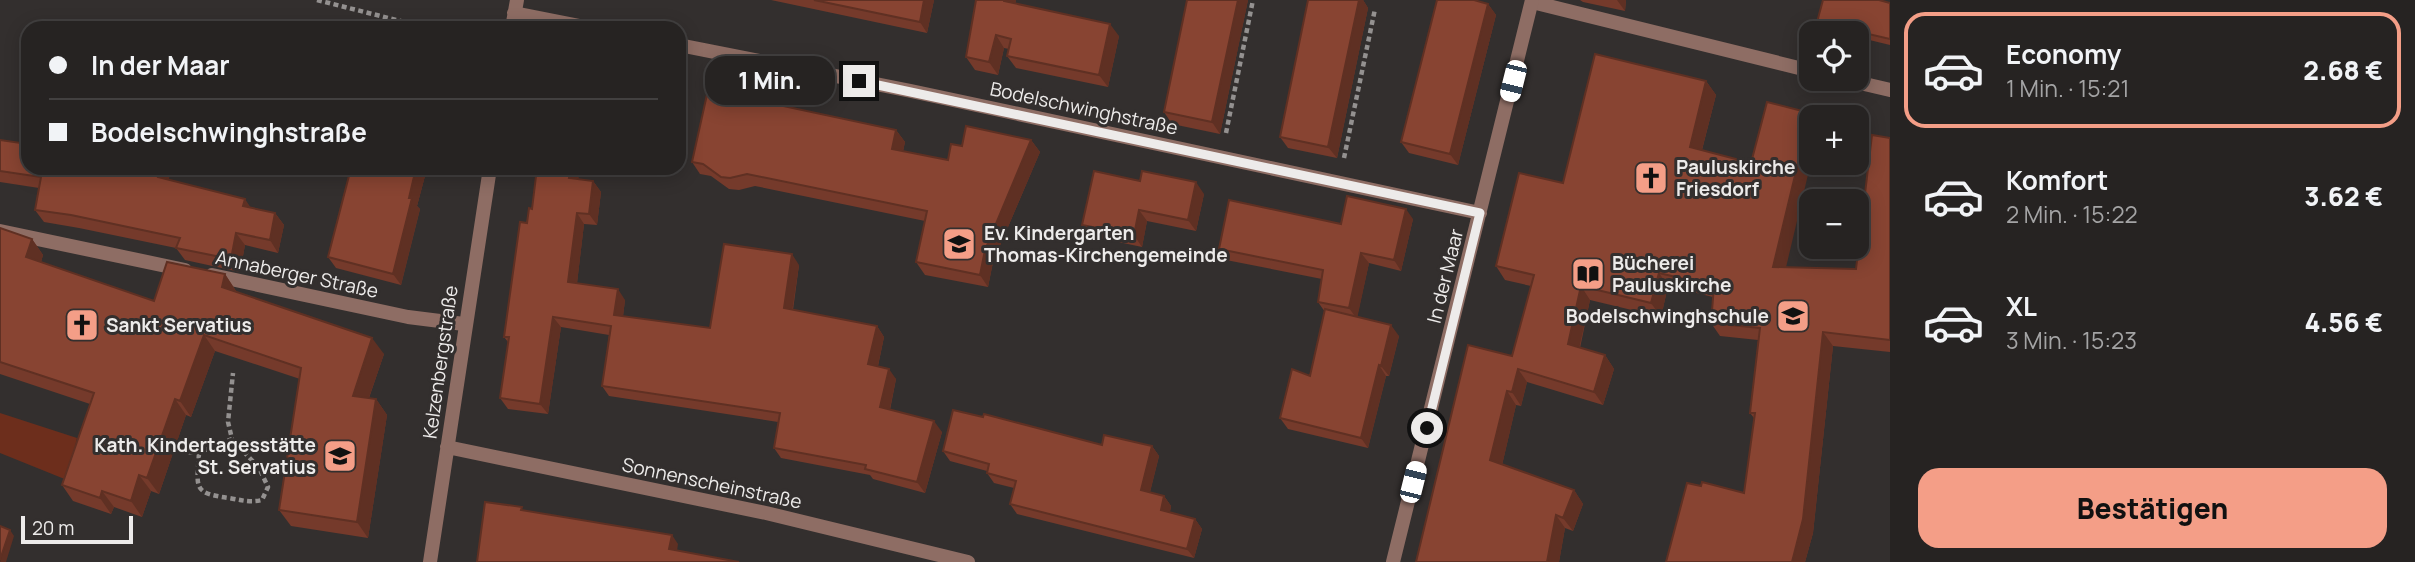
<!DOCTYPE html>
<html lang="de">
<head>
<meta charset="utf-8">
<style>
	:root { --surface:#262322; --page:#322f2f; --text:#f1f3f6; --muted:#a4a4a5; --line:#424040; --accent:#f49e87 }
	body { margin:0; font-family:Manrope,sans-serif; background:var(--page); color:var(--text); height:100vh; display:flex; flex-direction:column; font-size:26px; white-space:nowrap }
	* { box-sizing:border-box; margin:0 }
	p { font-size:23px; color:var(--muted) }
	.icon { flex:none; width:38px; height:38px; fill:none; stroke:currentColor; stroke-width:2; stroke-linecap:round; stroke-linejoin:round }
	.map { position:relative; flex:1; overflow:hidden }
	.side { display:flex; flex-direction:column; background:var(--surface); width:525px }
	.side>* { flex:none }
	.hud { position:absolute; left:21px; top:21px; width:665px; height:154px; border-radius:21px; box-shadow:0 4px 18px #0003,0 0 0 2px var(--line); display:grid; align-content:center; height:154px; padding:0 28px; background:var(--surface) }
	.fabs { position:absolute; left:1799px; top:21px; display:grid; gap:14px }
	.fabs a { display:grid; place-items:center; width:70px; height:70px; border-radius:14px; background:var(--surface); box-shadow:0 4px 18px #0003,0 0 0 2px var(--line); font-size:35px }
	.scale { position:absolute; left:21px; bottom:18px; width:112px; box-sizing:border-box; padding-left:7px; border:4px solid #edebea; border-top:0; font-size:19px; line-height:24px; white-space:nowrap; color:#edebea; -webkit-text-stroke:5px #332f2e; paint-order:stroke }
	.end { position:absolute; width:32px; height:32px; margin:-16px; border:9px solid #edebea; background:#111; box-shadow:0 0 0 4px #111 }
	.from { border-radius:50% }
	.bubble { position:absolute; height:49px; border-radius:21px; background:var(--surface); box-shadow:0 4px 18px #0003,0 0 0 2px var(--line); font-size:23px; font-weight:800; line-height:49px; text-align:center }
	.car { position:absolute; width:21px; height:42px; margin:-21px -10px; border-radius:9px; box-shadow:0 0 5px 2px #0007; background:linear-gradient(#fff 24%,#345 0 40%,#fff 0 76%,#345 0 86%,#fff 0) }
	.hud b { display:flex; align-items:center; gap:24px; height:66px; font-size:26px }
	.hud b+b { border-top:2px solid var(--line) }
	.hud i { width:18px; height:18px; background:var(--text) }
	ul { padding:12px 0 0; list-style:none }
	li { display:flex; align-items:center; gap:21px; height:116px; margin:0 14px 10px; padding:0 14px; border:4px solid transparent; border-radius:21px }
	li div { flex:1 }
	li b { display:block; font-size:26px }
	li em { font-style:normal; font-weight:800 }
	li.current { border-color:var(--accent) }
	li>.icon { width:63px; height:63px; stroke-width:1.5 }
	.primary-button { display:flex; gap:14px; margin-top:auto; padding:14px 28px }
	.primary-button a { flex:1; height:80px; border-radius:21px; background:var(--accent); color:#111; font-size:28px; font-weight:800; line-height:80px; text-align:center }
	main { display:flex; flex:1; min-height:0 }
	.map>svg:first-child { display:block }
	.green { fill:#6d2e1c }
	.lines { fill:none; stroke-linecap:round; stroke-linejoin:round }
	.path { stroke:#949190; stroke-width:4.5; stroke-dasharray:5 3.5; stroke-linecap:butt }
	.service { stroke:#8e6d64; stroke-width:14 }
	.minor { stroke:#8e6d64; stroke-width:14 }
	.wall { fill:#753a2b }
	.shaded-wall { fill:#5f3023 }
	.building { fill:#884432; stroke:#5f3023; stroke-width:2 }
	.route { stroke:#edebea; stroke-width:9 }
	.labels { text-anchor:middle; dominant-baseline:central; stroke-width:6; stroke-linejoin:round; paint-order:stroke }
	.street-label { font-size:19px; fill:#edebea; stroke:#332f2e }
	.poi-label { font-size:19px; font-weight:bold; fill:#edebea; stroke:#332f2e; text-anchor:start }
</style>
</head>
<body>
<main>
<div class="map">
<svg width="1890" height="562" viewBox="0 0 1890 562">
	<rect width="100%" height="100%" fill="#332f2e"/>
	<path class="green" d="M0,413L77,438L67,480L0,453Z"/>
	<g class="lines">
		<path class="path" d="M317,0L428,28
			M1226,133L1253,0
			M1344,158L1375,9
			M171,449C200,457 206,449 232,439L228,422L233,373
			M199,453C197,488 192,493 229,498C241,500 250,503 262,500L268,487L259,468L232,439"/>
		<path class="service" d="M1532,2L1811,71
			M1843,79L1890,90
			M0,231L185,270
			M212,275L408,317L464,324"/>
		<path class="minor" d="M514,13L590,28
			M512,28L517,0
			M679,45L911,91L1480,213
			M447,447L766,513L968,562
			M430,562L490,168
			M1393,562L1532,0"/>
	</g>
	<path class="wall" d="M771,0H934L927,33Z
		M976,0H1016L1015,4L1119,36L1108,87L1016,68L1007,56L1009,49L1004,48L998,75L975,70L966,57Z
		M1187,0H1248L1220,134L1172,124L1164,112Z
		M1308,0H1363L1368,8L1337,158L1288,148L1280,137Z
		M1580,0H1626L1625,11L1583,2Z
		M1890,3V45L1857,37V33H1842L1822,29L1817,22Z
		M1488,4L1496,15L1458,165L1409,153L1401,142Z
		M1706,81L1716,95L1702,150L1786,267L1856,269L1890,138V352L1833,346L1813,533L1805,562H1666L1701,486L1744,493L1754,418L1750,413L1758,340L1720,336L1711,323L1713,297L1668,286L1661,317L1590,300L1580,348L1605,355L1614,369L1603,405L1527,382L1521,406L1516,405L1502,465L1574,490L1583,504L1573,531L1565,528L1559,562H1416L1512,356L1531,286L1505,280L1496,266L1563,183Z
		M896,130L905,142L903,151L948,160L962,146L1031,140L1040,152L993,262L988,287L925,275L916,262L925,221L755,186L739,190L729,189L711,176L700,174L692,162Z
		M0,140L169,180L250,207L275,213L284,225L278,253L245,245L240,272L185,260L176,248L79,228L44,222L35,210L39,188L0,182Z
		M351,168H420L425,176L417,206L420,209L401,285L336,268L328,257Z
		M537,168H580L578,179L593,181L601,192L597,225L584,224L577,283L625,300L623,316L710,328L799,265L793,310L877,326L884,337L878,366L896,379L890,410L942,432L925,493L873,479L870,475L781,458L774,448L778,422L609,396L602,386L609,335L561,327L548,414L508,409L500,398L508,342L504,337L527,223L532,209Z
		M1204,194L1196,231L1147,221L1142,247L1090,236L1082,225Z
		M1413,219L1401,271L1369,263L1357,317L1399,336L1389,376H1386L1368,448L1288,429L1280,418L1310,376L1325,312L1318,302L1322,279L1226,260L1219,249L1341,224Z
		M0,228L32,239L43,255L41,262L154,301L225,274L236,291V292L384,354L369,398L376,399L387,415L368,538L291,526L279,510L300,379L215,351L191,417L186,415L159,494L151,491L142,517L114,507L111,514L73,501L62,485L90,404L0,374Z
		M983,417L1102,445L1152,446L1159,456L1150,492L1164,496L1171,506L1170,512L1195,519L1202,529L1194,558L1017,514L1010,504L1014,488L994,483L987,473V471L950,461L943,451Z"/>
	<path class="shaded-wall" d="M924,0H934L927,33L920,22Z
		M1004,0H1016L1013,14L1004,1Z
		M1238,0H1248L1220,134L1212,122Z
		M1359,0H1363L1368,8L1337,158L1328,147Z
		M1617,0H1626L1625,11Z
		M1488,4L1496,15L1458,165L1450,154Z
		M1110,24L1119,36L1108,87L1099,75Z
		M996,35L1004,48L998,75L989,62Z
		M1706,81L1716,95L1699,161L1690,147Z
		M1810,113L1814,117H1811V162L1783,280L1773,267Z
		M896,130L905,142L901,161L892,149Z
		M1031,140L1040,152L993,262L988,287L980,275L985,250Z
		M160,168H171L167,190L158,177Z
		M416,168H420L425,176L417,206L420,209L401,285L393,274Z
		M571,168H580L577,189L569,178Z
		M593,181L601,192L597,225L589,214Z
		M1196,182L1204,194L1196,231L1188,220Z
		M245,199L253,211L243,206Z
		M1406,209L1413,219L1401,271L1394,260Z
		M1139,210L1147,221L1142,247L1134,235Z
		M275,213L284,225L278,253L270,240Z
		M577,213L584,224L576,292L568,282Z
		M236,233L245,245L240,272L231,259Z
		M32,239L43,255L38,273L26,257Z
		M1361,253L1369,263L1357,319L1349,308Z
		M792,254L799,265L791,319L784,308Z
		M1659,273L1668,286L1661,317L1651,303Z
		M225,274L236,291L233,303L222,287Z
		M1581,286L1590,300L1577,358L1568,344Z
		M618,289L625,300L622,325L614,315Z
		M553,317L561,327L548,414L540,404Z
		M1391,325L1399,336L1389,376L1381,366Z
		M877,326L884,337L876,375L868,364Z
		M1823,332L1833,346L1813,533L1805,562H1792Z
		M204,335L215,351L191,417L180,401Z
		M372,338L384,354L364,412L353,396Z
		M1605,355L1614,369L1603,405L1594,392Z
		M1379,365L1386,376L1368,448L1361,438Z
		M889,369L896,379L888,418L880,407Z
		M1518,369L1527,382L1521,406L1512,392Z
		M1507,391L1516,405L1500,474L1490,460Z
		M175,399L186,415L159,494L147,478Z
		M376,399L387,415L368,538L357,522Z
		M934,421L942,432L925,493L917,482Z
		M1152,446L1159,456L1148,500L1141,490Z
		M139,475L151,491L142,517L131,501Z
		M1574,490L1583,504L1573,531L1563,518Z
		M102,491L114,507L111,514L100,498Z
		M1164,496L1171,506L1168,520L1161,510Z
		M1556,515L1565,528L1559,562H1547Z
		M1195,519L1202,529L1194,558L1187,549Z
		M10,530L14,536L6,562H0Z
		M672,535L678,544L676,558L669,549Z"/>
	<path class="building" d="M814,0H924L920,22Z
		M976,0H1004V1L1110,24L1099,75L1007,56L1011,39L996,35L989,62L966,57Z
		M1187,0H1238L1212,122L1164,112Z
		M1308,0H1359L1328,147L1280,137Z
		M1437,0H1474L1488,4L1450,154L1401,142Z
		M1823,0H1879L1890,3V39L1817,22Z
		M1595,54L1706,81L1690,147L1751,163L1767,102L1810,113L1773,267L1856,269L1872,135L1890,138V340L1823,332L1803,519L1792,562H1666L1687,483L1701,486L1702,482L1744,493L1755,413H1750L1760,328L1711,323L1714,286L1659,273L1651,303L1581,286L1568,344L1605,355L1594,392L1518,369L1512,392L1507,391L1490,460L1574,490L1563,518L1556,515L1547,562H1416L1468,345L1512,356L1534,275L1496,266L1519,173L1563,183Z
		M708,90L896,130L892,149L948,160L951,144L962,146L966,126L1031,140L985,250L980,275L916,262L927,211L747,174L730,178L721,177L703,164L692,162Z
		M0,140L28,144V168H160L158,177L245,199L243,206L275,213L270,240L236,233L231,259L176,248L180,238L71,215L35,210L41,177L0,171Z
		M351,168H416L409,198H412L393,274L328,257Z
		M537,168H571L569,178L593,181L589,214L577,213L568,282L618,289L614,315L710,328L724,244L792,254L784,308L877,326L868,364L889,369L880,407L934,421L917,482L865,469L866,465L774,448L780,413L602,386L611,326L553,317L540,404L500,398L509,337H504L520,222L527,223L529,208L532,209Z
		M1094,171L1140,181L1142,171L1196,182L1188,220L1139,210L1134,235L1082,225Z
		M1347,196L1406,209L1394,260L1361,253L1349,308L1318,302L1323,270L1219,249L1229,200L1341,224Z
		M0,228L32,239L26,257L154,301L167,262L225,274L222,287L372,338L353,396L376,399L357,522L279,510L301,368L204,335L180,401L175,399L147,478L139,475L131,501L102,491L100,498L62,485L94,393L0,362Z
		M1325,309L1391,325L1381,366L1379,365L1361,438L1280,418L1292,369L1310,376Z
		M953,410L983,417L984,414L1102,445L1104,435L1152,446L1141,490L1164,496L1161,510L1195,519L1187,549L1010,504L1016,481L987,473L989,464L943,451Z
		M485,502L522,507L521,510L672,535L669,549L739,562H477Z
		M0,526L10,530L0,560Z"/>
	<g class="lines">
		<path class="route" d="M859,81L1480,213L1427,428"/>
	</g>
	<defs>
		<symbol id="church-square" viewBox="-11 -11 22 22"><rect x="-9" y="-9" width="18" height="18" rx="4" fill="#f49e87" stroke="#332f2e"/><path d="M-1.2-6h2.4v3.5h3.3v2.4h-3.3V6h-2.4V-.1h-3.3v-2.4h3.3Z" fill="#111"/></symbol>
		<symbol id="school-square" viewBox="-11 -11 22 22"><rect x="-9" y="-9" width="18" height="18" rx="4" fill="#f49e87" stroke="#332f2e"/><path d="M0-5L7-2L0 1L-7-2ZM-4 1L0 2.5L4 1V4Q0 6-4 4Z" fill="#111"/></symbol>
		<symbol id="library-square" viewBox="-11 -11 22 22"><rect x="-9" y="-9" width="18" height="18" rx="4" fill="#f49e87" stroke="#332f2e"/><path d="M-6-4Q-3-5.5-.7-3.5V5Q-3 3-6 4ZM6-4Q3-5.5 .7-3.5V5Q3 3 6 4Z" fill="#111"/></symbol>
	</defs>
	<g fill-rule="evenodd">
		<use href="#church-square" x="1632" y="159" width="38" height="38"/>
		<use href="#school-square" x="940" y="225" width="38" height="38"/>
		<use href="#library-square" x="1569" y="255" width="38" height="38"/>
		<use href="#school-square" x="1774" y="297" width="38" height="38"/>
		<use href="#church-square" x="63" y="306" width="38" height="38"/>
		<use href="#school-square" x="321" y="437" width="38" height="38"/>
	</g>
	<g class="labels">
		<g class="street-label">
			<text transform="translate(1084 108) rotate(12)">Bodelschwinghstraße</text>
			<text transform="translate(297 274) rotate(12)">Annaberger Straße</text>
			<text transform="translate(1445 276) rotate(-76)">In der Maar</text>
			<text transform="translate(440 362) rotate(-82)">Kelzenbergstraße</text>
			<text transform="translate(712 483) rotate(12)">Sonnenscheinstraße</text>
		</g>
		<g class="poi-label">
			<text x="1676" y="167">Pauluskirche<tspan x="1676" dy="22">Friesdorf</tspan></text>
			<text x="984" y="233">Ev. Kindergarten<tspan x="984" dy="22">Thomas-Kirchengemeinde</tspan></text>
			<text x="1612" y="263">Bücherei<tspan x="1612" dy="22">Pauluskirche</tspan></text>
			<text x="1769" y="316" text-anchor="end">Bodelschwinghschule</text>
			<text x="106" y="325">Sankt Servatius</text>
			<text x="316" y="445" text-anchor="end">Kath. Kindertagesstätte<tspan x="316" dy="22">St. Servatius</tspan></text>
		</g>
	</g>
</svg>
<div class="fabs">
<a><svg class="icon" aria-label="locate" viewBox="0 0 24 24"><circle cx="12" cy="12" r="6"/><path d="M12 2v4M12 18v4M2 12h4M18 12h4"/></svg></a>
<a>+</a>
<a>−</a>
</div>
<div class="scale">20 m</div>
<i class="end from" style="left:1427px;top:428px"></i>
<i class="end" style="left:859px;top:81px"></i>
<div class="bubble" style="left:705px;top:56px;width:130px">1 Min.</div>
<i class="car" style="left:1513px;top:81px;rotate:194deg"></i>
<i class="car" style="left:1413px;top:482px;rotate:14deg"></i>
<div class="hud">
<b><i class="from"></i>In der Maar</b>
<b><i></i>Bodelschwinghstraße</b>
</div>
</div>
<section class="side">
<ul>
<li class="current"><svg class="icon" aria-label="car" viewBox="0 0 24 24"><path d="M5 17H2v-5l4-1 3-4h7l3 4 3 1v5h-3M9 17h6M6 11h13"/><circle cx="7" cy="17" r="2"/><circle cx="17" cy="17" r="2"/></svg><div><b>Economy</b><p>1 Min. · 15:21</p></div><em>2.68 €</em></li>
<li><svg class="icon" aria-label="car" viewBox="0 0 24 24"><path d="M5 17H2v-5l4-1 3-4h7l3 4 3 1v5h-3M9 17h6M6 11h13"/><circle cx="7" cy="17" r="2"/><circle cx="17" cy="17" r="2"/></svg><div><b>Komfort</b><p>2 Min. · 15:22</p></div><em>3.62 €</em></li>
<li><svg class="icon" aria-label="car" viewBox="0 0 24 24"><path d="M5 17H2v-5l4-1 3-4h7l3 4 3 1v5h-3M9 17h6M6 11h13"/><circle cx="7" cy="17" r="2"/><circle cx="17" cy="17" r="2"/></svg><div><b>XL</b><p>3 Min. · 15:23</p></div><em>4.56 €</em></li>
</ul>
<div class="primary-button"><a>Bestätigen</a></div>
</section>
</main>
</body>
</html>
